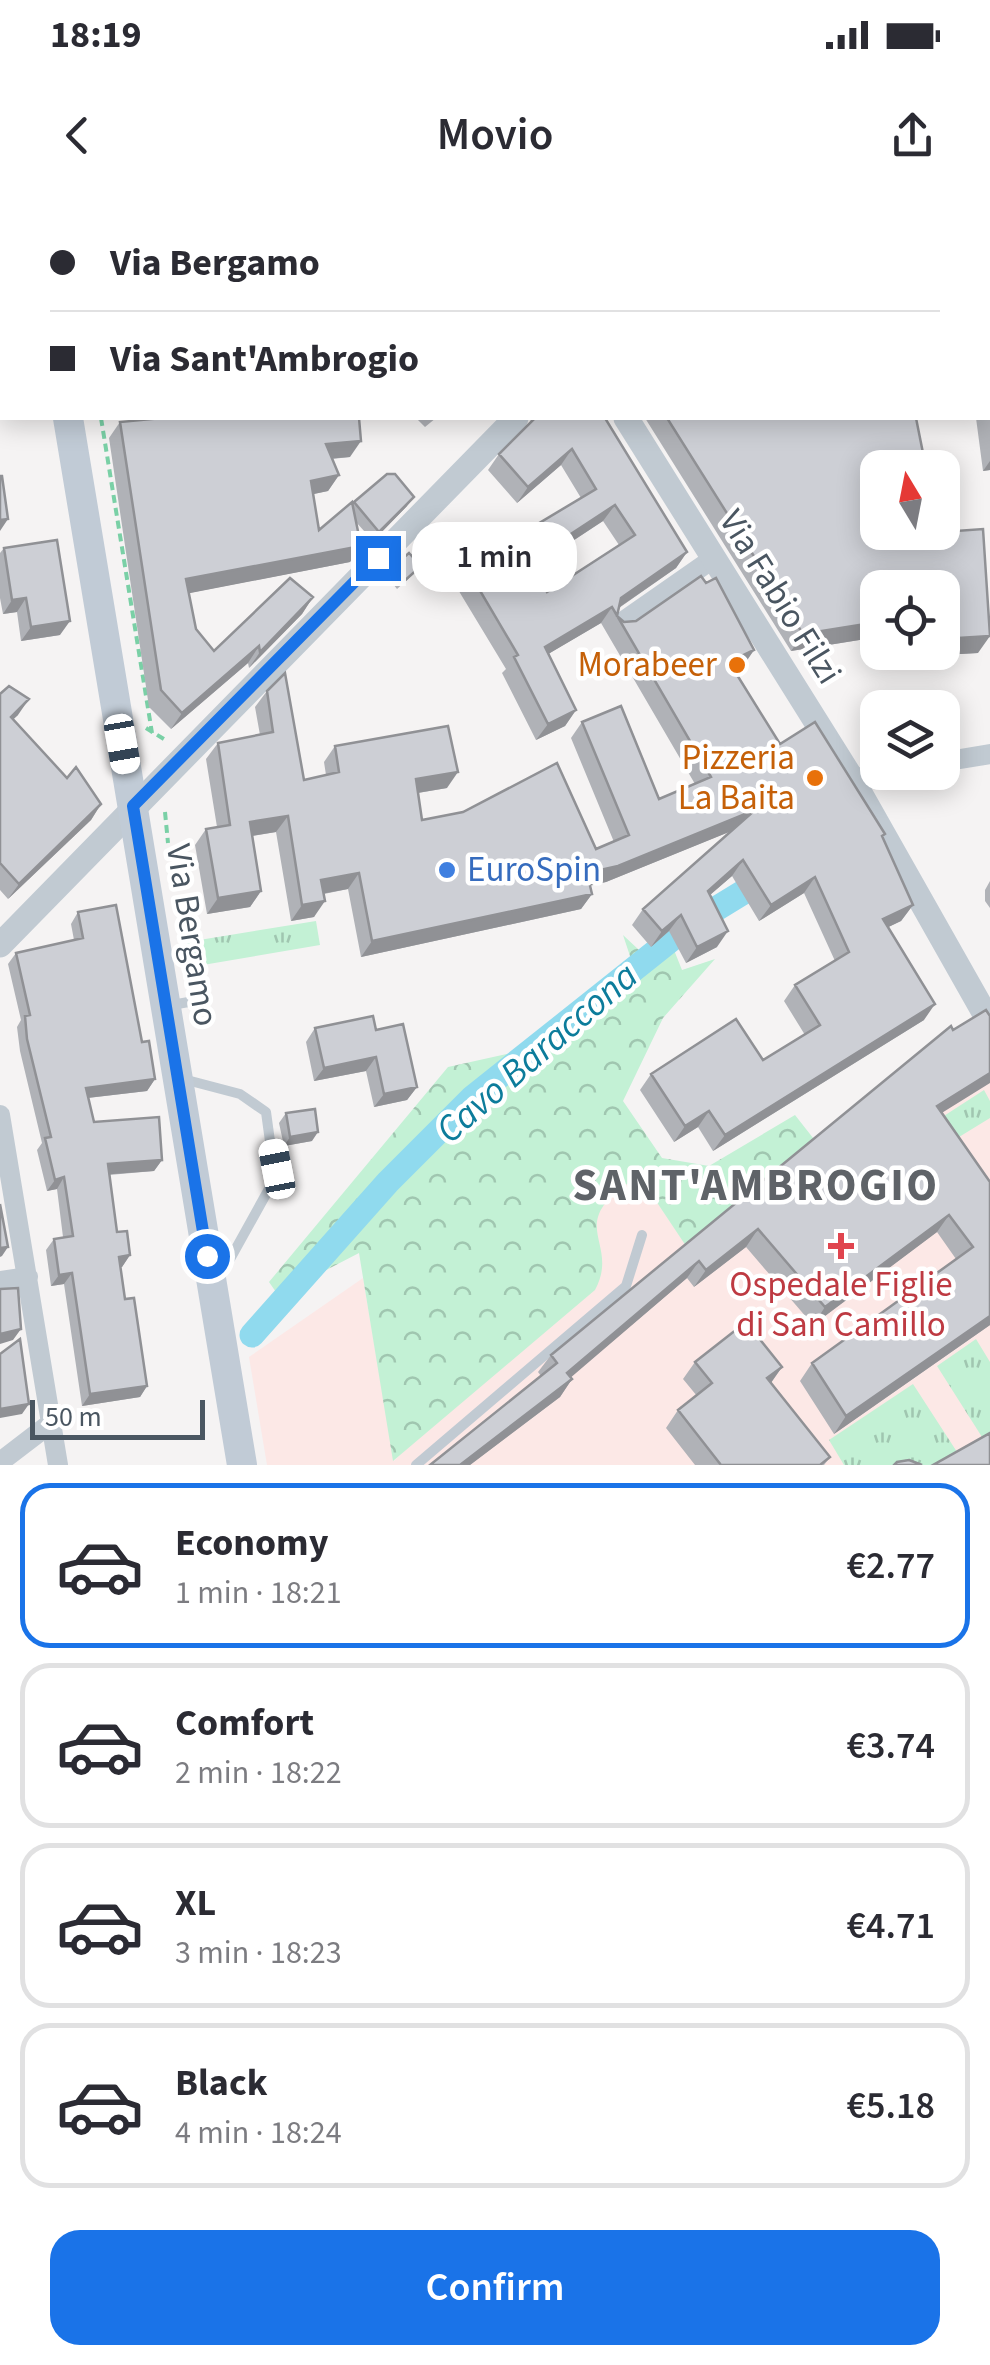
<!DOCTYPE html>
<html lang="en">
<head>
<meta charset="utf-8">
<style>
	:root { --surface:#fff; --page:#f7f7f7; --text:#2b2b33; --muted:#7c7c81; --line:#e1e1e2; --accent:#1a73e8 }
	body { margin:0; font-family:"Source Sans 3",sans-serif; background:var(--page); color:var(--text); height:100vh; display:flex; flex-direction:column; font-size:38px; white-space:nowrap }
	* { box-sizing:border-box; margin:0 }
	p { font-size:32px; color:var(--muted) }
	.icon { flex:none; width:55px; height:55px; fill:none; stroke:currentColor; stroke-width:2; stroke-linecap:round; stroke-linejoin:round }
	.map { position:relative; height:1265px; overflow:hidden }
	.sheet { display:flex; flex-direction:column; background:var(--surface); flex:1 }
	.sheet>* { flex:none }
	.banner { position:absolute; left:0px; top:0px; width:990px; height:220px; box-shadow:0 5px 25px #0003; display:grid; align-content:center; height:220px; padding:0 50px; background:var(--surface) }
	.needle { width:65px; rotate:350deg }
	.fabs { position:absolute; left:860px; top:250px; display:grid; gap:20px }
	.fabs a { display:grid; place-items:center; width:100px; height:100px; border-radius:20px; background:var(--surface); box-shadow:0 5px 25px #0003; font-size:50px }
	.scale { position:absolute; left:30px; bottom:25px; width:175px; box-sizing:border-box; padding-left:10px; border:5px solid #4a5661; border-top:0; font-size:28px; line-height:35px; white-space:nowrap; color:#4a5661; -webkit-text-stroke:8px #fff; paint-order:stroke }
	.end { position:absolute; width:45px; height:45px; margin:-22px; border:12px solid #1a73e8; background:#fff; box-shadow:0 0 0 5px #fff }
	.from { border-radius:50% }
	.bubble { position:absolute; height:70px; border-radius:30px; background:var(--surface); box-shadow:0 5px 25px #0003; font-size:32px; font-weight:600; line-height:70px; text-align:center }
	.car { position:absolute; width:30px; height:60px; margin:-30px -15px; border-radius:12px; box-shadow:0 0 8px 2px #0007; background:linear-gradient(#fff 24%,#345 0 40%,#fff 0 76%,#345 0 86%,#fff 0) }
	.banner b { display:flex; align-items:center; gap:35px; height:95px; font-size:38px }
	.banner b+b { border-top:2px solid var(--line) }
	.banner i { width:25px; height:25px; background:var(--text) }
	ul { padding:18px 0 0; list-style:none }
	li { display:flex; align-items:center; gap:30px; height:165px; margin:0 20px 15px; padding:0 30px; border:5px solid var(--line); border-radius:30px }
	li div { flex:1 }
	li b { display:block; font-size:38px }
	li em { font-style:normal; font-weight:600 }
	li.on { border-color:var(--accent) }
	li>.icon { width:90px; height:90px; stroke-width:1.5 }
	.cta { display:flex; gap:20px; margin-top:auto; padding:20px 50px }
	.cta a { flex:1; height:115px; border-radius:30px; background:var(--accent); color:#fff; font-size:40px; font-weight:600; line-height:115px; text-align:center }
	.status { display:flex; justify-content:space-between; align-items:center; height:70px; padding:0 50px; background:var(--surface); direction:ltr }
	.status svg { height:28px; fill:currentColor }
	header { display:flex; justify-content:space-between; align-items:center; height:130px; padding:0 50px; background:var(--surface); font-size:45px; font-weight:600 }
	.map>svg:first-child { display:block }
	.medical { fill:#fce8e6 }
	.grass { fill:url(#grass-tufts) }
	.forest { fill:url(#forest-crowns) }
	.lines { fill:none; stroke-linecap:round; stroke-linejoin:round }
	.canal { stroke:#90daee; stroke-width:25 }
	.path { stroke:#7ad0a6; stroke-width:4; stroke-dasharray:8 5; stroke-linecap:butt }
	.service { stroke:#c1cad2; stroke-width:10 }
	.minor { stroke:#c1cad2; stroke-width:20 }
	.tertiary { stroke:#c1cad2; stroke-width:25 }
	.secondary { stroke:#c1cbd6; stroke-width:30 }
	.wall { fill:#b0b2b7; fill-rule:evenodd }
	.shaded-wall { fill:#909195 }
	.building { fill:#cdcfd5; stroke:#909195; stroke-width:2.5; fill-rule:evenodd }
	.route { stroke:#1a73e8; stroke-width:12 }
	.food-dot { fill:#e8710a; stroke:#fff; stroke-width:4 }
	.shop-dot { fill:#3f7fe0; stroke:#fff; stroke-width:4 }
	.health-dot { fill:#e0444e; stroke:#fff; stroke-width:4 }
	.labels { text-anchor:middle; dominant-baseline:central; stroke-width:9; stroke-linejoin:round; paint-order:stroke }
	.street-label { font-size:35px; fill:#4a5661; stroke:#fff }
	.food-label { font-size:35px; fill:#c56008; stroke:#fff; text-anchor:end }
	.shop-label { font-size:35px; fill:#366cbe; stroke:#fff; text-anchor:start }
	.health-label { font-size:35px; fill:#be3a42; stroke:#fff }
	.water-label { font-size:38px; font-style:italic; fill:#0c7c9b; stroke:#fff }
	.district-label { font-size:45px; font-weight:bold; letter-spacing:2.5px; fill:#5f6368; stroke:#fff }
</style>
</head>
<body>
<div class="status"><b>18:19</b><svg viewBox="0 0 49 12"><path d="M0 12V9h3v3zM5 12V6h3v6zM10 12V3h3v9zM15 12V0h3v12zM26 1h20v11H26zM47 4h2v5h-2z"/></svg></div>
<header><svg class="icon" aria-label="back" viewBox="0 0 24 24"><path d="M15 5l-7 7 7 7"/></svg>Movio<svg class="icon" aria-label="share" viewBox="0 0 24 24"><path d="M12 15V3M7 8l5-5 5 5M5 13v7h14v-7"/></svg></header>
<div class="map">
<svg width="990" height="1265" viewBox="0 0 990 1265">
	<defs>
		<pattern id="grass-tufts" width="24" height="20" patternUnits="userSpaceOnUse" patternTransform="scale(2.5)"><rect width="24" height="20" fill="#c3f1d5"/><path d="M3 7l-1-3M5 7V3M7 7l1-3M15 17l-1-3M17 17v-4M19 17l1-3" fill="none" stroke="#a0c6b0"/></pattern>
		<pattern id="forest-crowns" width="20" height="18" patternUnits="userSpaceOnUse" patternTransform="scale(2.5)"><rect width="20" height="18" fill="#c3f1d5"/><path d="M2 6a3 3 0 1 1 6 0M12 15a3 3 0 1 1 6 0" fill="none" stroke="#a0c6b0"/></pattern>
	</defs>
	<rect width="100%" height="100%" fill="#f5f3f3"/>
	<path class="medical" d="M990,848V1265H267L249,1157L363,1078L394,1261L598,1044L596,1016L609,996L633,980L644,983L688,1048Z"/>
	<path class="grass" d="M316,721L320,745L191,767L187,742Z
		M984,890L990,901V918L946,945L933,923Z
		M976,1139L990,1162V1233L982,1237L937,1166Z
		M913,1184L959,1255L941,1265H844L829,1240Z"/>
	<path class="forest" d="M623,735L655,765L674,750L682,770L715,759L663,818L623,901L662,958L709,966L795,915L817,943L688,1049L644,983L633,980C563,1025 621,1042 595,1090L393,1261L359,1053L278,1095L269,1082L448,867L516,852L633,765Z"/>
	<g class="lines">
		<path class="canal" d="M252,1135L388,982L472,898L688,726L760,682"/>
		<path class="path" d="M101,218L152,533
			M146,528L167,541
			M165,612L168,643"/>
		<path class="service" d="M172,805L194,801
			M183,879L240,894L266,912L275,978L219,1079
			M416,1265L626,1086L642,1035"/>
		<path class="minor" d="M618,425L714,358
			M942,562L990,554
			M852,579L886,572
			M0,915L58,1265
			M0,1081L28,1077
			M0,1262L51,1223"/>
		<path class="tertiary" d="M487,0L488,2
			M626,218L852,579L990,823
			M0,745L516,218"/>
		<path class="secondary" d="M31,0L32,2
			M68,218L242,1265"/>
	</g>
	<path class="wall" d="M70,0H123L124,2H70Z
		M154,0H244V2H155Z
		M265,0H482L483,2H266Z
		M844,0H901L902,2H845Z
		M931,0H990V270L983,271L976,218H988V2H931Z
		M416,218H436L425,227Z
		M531,218H605L687,352L676,368L619,408L617,416L624,422L754,450L743,466L734,470L780,544L885,634L882,638L913,705L901,721L888,727L924,820L713,951L698,927L674,942L640,890L651,874L763,860L805,835L784,801L795,785L835,761L804,693L759,721L732,676L710,695L717,747L686,763L669,731L651,747L632,725L643,709L731,631L606,682L590,685L592,694L581,709L361,757L348,689L324,694L314,717L291,721L276,632L252,636L261,691L250,707L207,714L195,645L206,629L217,627L206,559L218,543L260,535L255,507L267,491L304,580L326,575L324,562L335,546L447,588L418,593L422,620L596,649L614,642L571,538L582,522L659,599L695,584L601,423L548,454L576,510L565,526L536,540L502,473L506,469L454,383L466,367L581,298L561,265L517,303L488,270L499,254L530,223ZM603,321L619,345L547,392L532,368Z
		M645,218H916L878,268L978,453L891,458L890,452H942L878,388V437L791,451Z
		M120,222L350,257L332,259L339,275L328,291L313,294L319,330L354,302L407,306L373,341L356,322L361,346L350,362L189,393L196,429L214,451L313,397L302,414L249,468L248,463L171,529L149,507L109,238Z
		M4,348L60,435L21,441L17,412L3,414L0,398V353Z
		M389,370L417,371L397,389L386,375Z
		M0,494L18,515L13,519L67,578L101,604L91,620L8,699L0,690Z
		M990,681V708L985,701V690Z
		M78,712L142,842L155,879L147,891L88,898L94,922L162,960L154,971L109,975L117,1032L130,1055L122,1067H120L125,1099L147,1186L140,1197L82,1206L64,1084L51,1086L46,1050L54,1039L63,1037L57,989L47,991L37,950L42,943L20,851L17,827L21,820L8,764L16,753L74,740L71,724Z
		M951,826L941,913L990,982V1125L834,1234L800,1181L812,1163L956,1059L937,1032L813,1125L746,1047L694,1087L687,1078L570,1177L572,1179L560,1197L470,1265H430L541,1176L538,1172L551,1155Z
		M315,828L376,830L417,887L407,900L374,907L366,871L314,881L306,842Z
		M286,913L312,941L284,946L279,923Z
		M695,1162L782,1167L771,1183L830,1257L824,1265H695L666,1228L678,1210L697,1196L683,1179Z"/>
	<path class="shaded-wall" d="M801,0H835L820,2H799Z
		M0,149H2V162L0,163Z
		M361,241L350,257L314,260L326,244Z
		M572,249L561,265L517,303L528,287Z
		M990,261V270L983,271Z
		M339,275L328,291L300,297L311,281Z
		M414,297L407,306L373,341L379,332Z
		M615,305L603,321L516,378L528,362Z
		M8,319L0,331V320Z
		M361,346L350,362L175,396L186,379Z
		M687,352L676,368L614,411L621,398Z
		M313,397L302,414L249,468L260,452Z
		M26,398L17,412L3,414L12,400Z
		M612,407L601,423L533,463L545,447Z
		M70,421L60,435L21,441L31,427Z
		M878,422V437L791,451L803,434Z
		M990,436L978,453L891,458L895,452H942V439Z
		M259,446L248,463L171,529L182,513Z
		M754,450L743,466L718,478L729,462Z
		M29,499L18,515L0,532L11,517Z
		M576,510L565,526L536,540L548,524Z
		M458,572L447,588L405,595L416,579Z
		M101,604L91,620L8,699L19,684Z
		M755,610L744,626L606,682L576,689L587,673Z
		M288,616L276,632L239,638L250,622Z
		M743,660L732,676L696,707L708,691Z
		M359,673L348,689L310,696L321,680Z
		M815,677L804,693L759,721L771,705Z
		M261,691L250,707L207,714L218,698Z
		M592,694L581,709L361,757L372,741Z
		M325,701L314,717L291,721L302,705Z
		M913,705L901,721L872,735L883,719Z
		M681,715L669,731L651,747L662,731Z
		M728,731L717,747L686,763L697,747Z
		M935,804L924,820L713,951L725,935Z
		M376,857L366,871L314,881L324,868Z
		M990,873V883L924,924L937,906Z
		M155,879L147,891L78,899L86,888Z
		M417,887L407,900L374,907L384,894Z
		M709,911L698,927L674,942L685,926Z
		M318,932L312,941L284,946L290,937Z
		M162,960L154,971L100,975L108,964Z
		M64,977L57,989L47,991L55,980Z
		M949,1015L937,1032L813,1125L825,1107Z
		M758,1029L746,1047L694,1087L706,1070Z
		M8,1047L2,1056L0,1057V1048Z
		M130,1055L122,1067L111,1068L119,1057Z
		M699,1061L687,1078L555,1191L567,1173Z
		M72,1073L64,1084L51,1086L59,1075Z
		M990,1116V1125L834,1234L846,1216Z
		M21,1129L13,1140L0,1144V1134Z
		M782,1167L770,1184L767,1178Z
		M572,1179L560,1197L470,1265H460Z
		M147,1186L140,1197L82,1206L90,1194Z
		M29,1204L22,1214L0,1218V1209Z"/>
	<path class="building" d="M84,0H123L124,2H84Z
		M169,0H244V2H169Z
		M284,0H482L483,2H286Z
		M859,0H901L902,2H860Z
		M946,0H990V214L988,193V2H946Z
		M0,40L2,50V149H0Z
		M162,218H359L361,241L326,244L339,275L311,281L319,330L352,302L361,346L186,379L196,429L214,451L290,378L313,397L260,452L259,446L182,513L161,490L120,222Z
		M535,218H605L687,352L621,398L617,416L624,422L636,421L701,376L706,383L716,378L754,450L729,462L780,544L815,522L885,634L882,636L913,705L883,719L935,804L725,935L709,911L685,926L651,874L736,819L763,860L820,825L795,785L849,752L815,677L771,705L743,660L708,691L728,731L697,747L681,715L662,731L643,709L755,610L618,666L587,673L592,694L372,741L359,673L321,680L325,701L302,705L288,616L250,622L261,691L218,698L206,629L230,625L218,543L273,532L267,491L285,473L304,580L339,572L335,546L448,526L458,572L416,579L422,620L463,612L557,563L596,649L629,635L582,522L621,506L659,599L711,577L612,407L545,447L576,510L548,524L514,457L518,455L466,367L596,289L572,249L528,287L499,254ZM615,305L635,335L547,392L528,362Z
		M667,218H916L926,268H878V332H942L983,329L990,436L942,439V388H878V422L803,434Z
		M387,274H395L414,297L379,332L354,302Z
		M0,276H2L8,319L0,320Z
		M57,340L70,421L31,427L26,398L12,400L4,348Z
		M409,353L421,366L401,384L389,370Z
		M9,486L29,499L11,517L67,578L76,567L101,604L19,684L0,663V494Z
		M116,705L142,842L149,841L155,879L86,888L94,922L159,917L162,960L108,964L117,1032L127,1031L130,1055L119,1057L125,1099L134,1098L147,1186L90,1194L72,1073L59,1075L54,1039L73,1036L64,977L55,980L45,938L51,937L27,839L25,816L30,815L16,753L83,738L78,712Z
		M986,810L990,816V873L937,906L990,982V1116L846,1216L812,1163L973,1047L949,1015L825,1107L758,1029L706,1070L699,1061L567,1173L572,1179L460,1265H430L557,1163L551,1155L951,826L953,830Z
		M373,816L376,830L403,824L417,887L384,894L376,857L324,868L315,828Z
		M315,909L318,932L290,937L286,913Z
		M0,1004L8,1047L0,1048Z
		M18,1088L21,1129L0,1134V1089Z
		M746,1122L782,1167L767,1178L830,1257L820,1265H721L678,1210L712,1183L695,1162Z
		M20,1139L29,1204L0,1209V1154Z
		M990,1233V1265H933Z
		M909,1260L922,1265H894L897,1262Z"/>
	<g class="lines">
		<path class="route" d="M207,1056L133,606L378,358"/>
	</g>
	<g class="food-dot">
		<circle cx="737" cy="465" r="10"/>
		<circle cx="815" cy="578" r="10"/>
	</g>
	<circle class="shop-dot" cx="447" cy="670" r="10"/>
	<path class="health-dot" d="M836 1031h10v10h10v10h-10v10h-10v-10h-10v-10h10z"/>
	<g class="labels">
		<g class="street-label">
			<text transform="translate(780 397) rotate(58)">Via Fabio Filzi</text>
			<text transform="translate(192 735) rotate(81)">Via Bergamo</text>
		</g>
		<g class="food-label">
			<text x="717" y="465">Morabeer</text>
			<text x="795" y="558">Pizzeria<tspan x="795" dy="40">La Baita</tspan></text>
		</g>
		<g class="shop-label">
			<text x="467" y="670">EuroSpin</text>
		</g>
		<g class="health-label">
			<text x="841" y="1085">Ospedale Figlie<tspan x="841" dy="40">di San Camillo</tspan></text>
		</g>
		<g class="water-label">
			<text transform="translate(537 853) rotate(-41)">Cavo Baraccona</text>
		</g>
		<g class="district-label">
			<text x="756" y="986">SANT'AMBROGIO</text>
		</g>
	</g>
</svg>
<div class="fabs">
<a><svg class="needle" viewBox="-14 -14 28 28"><path d="M0-13l5 13h-10z" fill="#e53935"/><path d="M0 13l5-13h-10z" fill="#7c7c81"/></svg></a>
<a><svg class="icon" aria-label="locate" viewBox="0 0 24 24"><circle cx="12" cy="12" r="6"/><path d="M12 2v4M12 18v4M2 12h4M18 12h4"/></svg></a>
<a><svg class="icon" aria-label="layers" viewBox="0 0 24 24"><path d="M12 4l9 5-9 5-9-5zM3 14l9 5 9-5"/></svg></a>
</div>
<div class="scale">50 m</div>
<i class="end from" style="left:207px;top:1056px"></i>
<i class="end" style="left:378px;top:358px"></i>
<div class="bubble" style="left:412px;top:322px;width:165px">1 min</div>
<i class="car" style="left:122px;top:544px;rotate:170deg"></i>
<i class="car" style="left:277px;top:969px;rotate:349deg"></i>
<div class="banner">
<b><i class="from"></i>Via Bergamo</b>
<b><i></i>Via Sant'Ambrogio</b>
</div>
</div>
<section class="sheet">
<ul>
<li class="on"><svg class="icon" aria-label="car" viewBox="0 0 24 24"><path d="M5 17H2v-5l4-1 3-4h7l3 4 3 1v5h-3M9 17h6M6 11h13"/><circle cx="7" cy="17" r="2"/><circle cx="17" cy="17" r="2"/></svg><div><b>Economy</b><p>1 min · 18:21</p></div><em>€2.77</em></li>
<li><svg class="icon" aria-label="car" viewBox="0 0 24 24"><path d="M5 17H2v-5l4-1 3-4h7l3 4 3 1v5h-3M9 17h6M6 11h13"/><circle cx="7" cy="17" r="2"/><circle cx="17" cy="17" r="2"/></svg><div><b>Comfort</b><p>2 min · 18:22</p></div><em>€3.74</em></li>
<li><svg class="icon" aria-label="car" viewBox="0 0 24 24"><path d="M5 17H2v-5l4-1 3-4h7l3 4 3 1v5h-3M9 17h6M6 11h13"/><circle cx="7" cy="17" r="2"/><circle cx="17" cy="17" r="2"/></svg><div><b>XL</b><p>3 min · 18:23</p></div><em>€4.71</em></li>
<li><svg class="icon" aria-label="car" viewBox="0 0 24 24"><path d="M5 17H2v-5l4-1 3-4h7l3 4 3 1v5h-3M9 17h6M6 11h13"/><circle cx="7" cy="17" r="2"/><circle cx="17" cy="17" r="2"/></svg><div><b>Black</b><p>4 min · 18:24</p></div><em>€5.18</em></li>
</ul>
<div class="cta"><a>Confirm</a></div>
</section>
</body>
</html>
